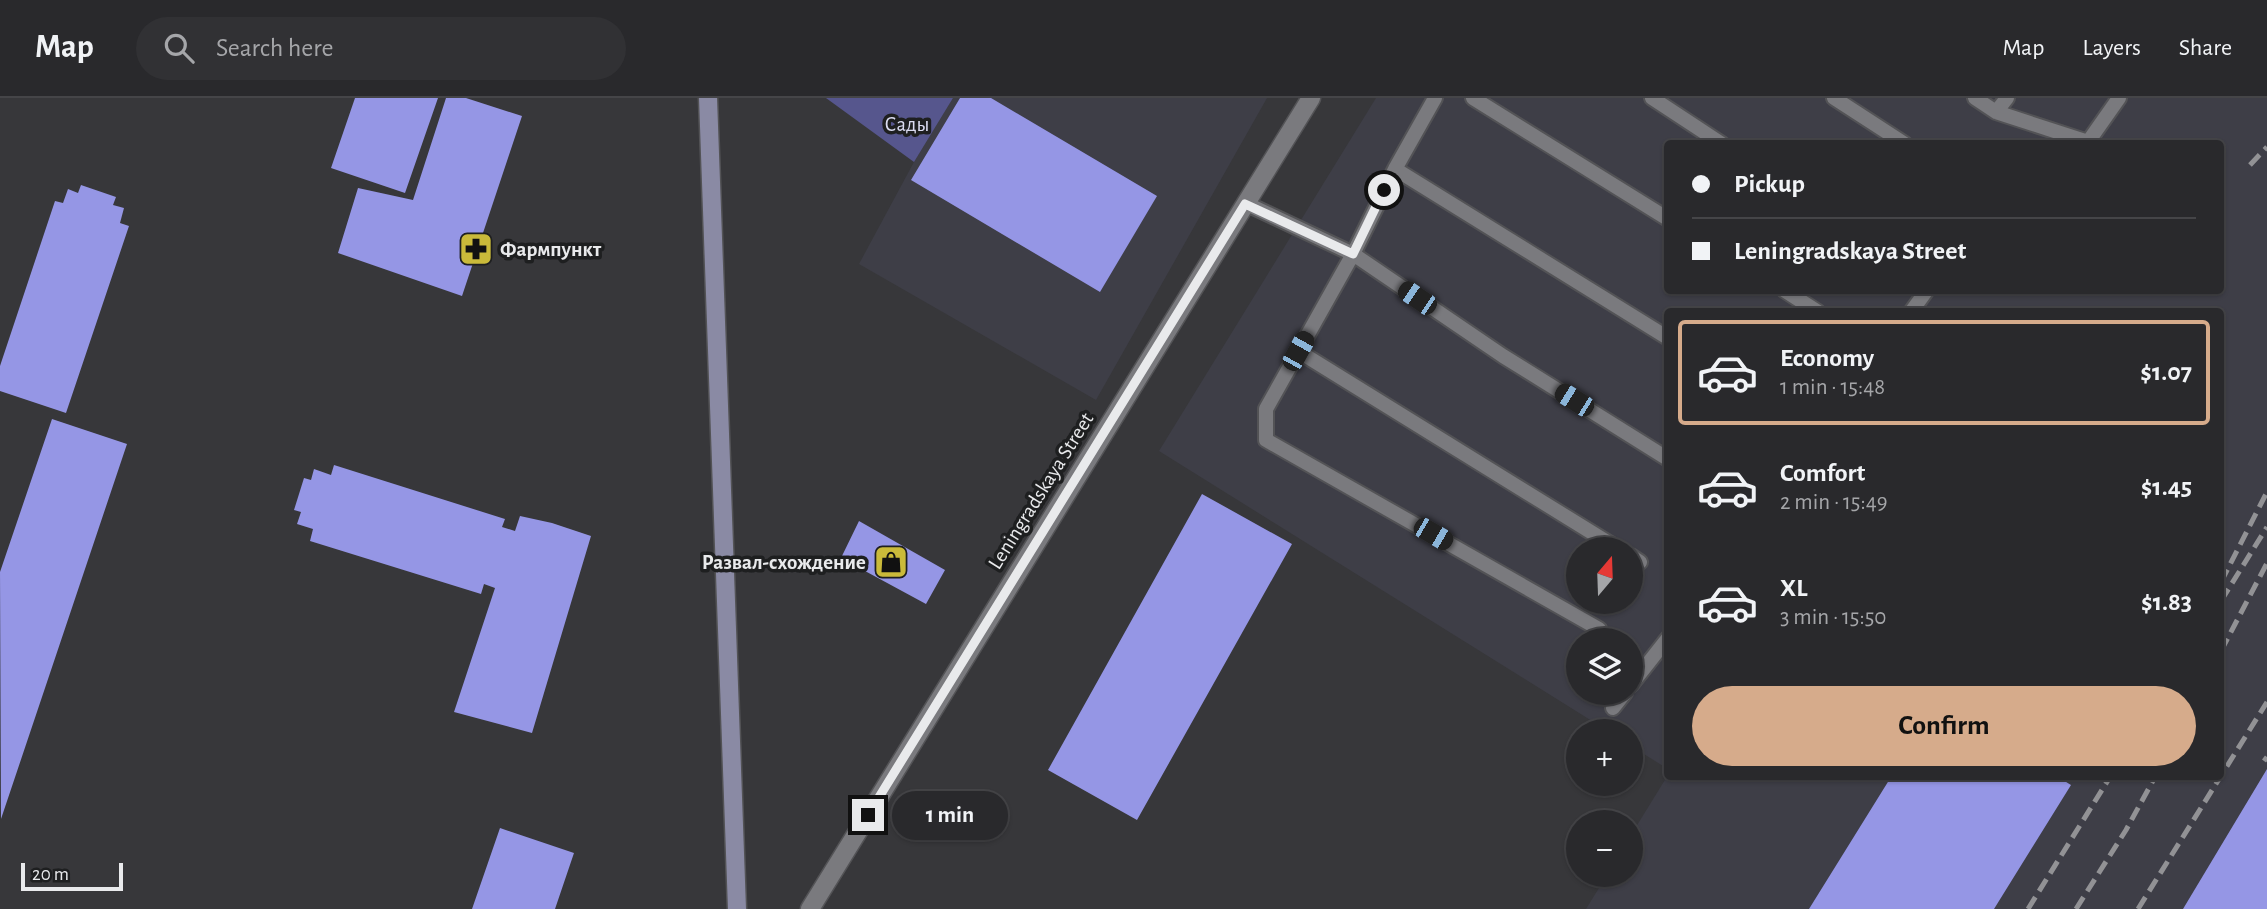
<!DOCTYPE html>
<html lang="en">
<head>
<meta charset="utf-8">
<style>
	:root { --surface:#29292c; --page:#313134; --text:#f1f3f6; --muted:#a5a6a9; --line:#454548; --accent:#d6ab8b }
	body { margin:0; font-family:"Alegreya Sans",sans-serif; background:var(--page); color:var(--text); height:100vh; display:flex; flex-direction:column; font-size:26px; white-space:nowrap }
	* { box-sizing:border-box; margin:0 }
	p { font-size:23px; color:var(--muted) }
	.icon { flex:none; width:38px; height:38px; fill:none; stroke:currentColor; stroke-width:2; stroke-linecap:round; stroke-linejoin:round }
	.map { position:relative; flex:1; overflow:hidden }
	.panel { position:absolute; left:1664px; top:210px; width:560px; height:472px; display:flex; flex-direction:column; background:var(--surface); border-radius:7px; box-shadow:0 2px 5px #0004,0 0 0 2px var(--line) }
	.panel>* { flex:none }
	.top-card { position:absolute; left:1664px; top:42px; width:560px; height:154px; border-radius:7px; box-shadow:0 2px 5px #0004,0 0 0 2px var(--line); display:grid; align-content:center; height:154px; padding:0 28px; background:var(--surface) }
	.needle { width:46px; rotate:19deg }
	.buttons { position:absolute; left:1566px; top:439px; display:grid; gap:14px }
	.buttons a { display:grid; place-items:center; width:77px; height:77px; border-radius:50%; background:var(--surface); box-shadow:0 2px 5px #0004,0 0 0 2px var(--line); font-size:35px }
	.scale { position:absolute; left:21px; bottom:18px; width:102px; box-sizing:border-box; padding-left:7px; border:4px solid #e9eaec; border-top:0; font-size:19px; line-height:24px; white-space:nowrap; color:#e9eaec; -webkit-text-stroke:5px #1e1f20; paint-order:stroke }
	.end { position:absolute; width:32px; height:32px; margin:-16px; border:9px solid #e9eaec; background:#111; box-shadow:0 0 0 4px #111 }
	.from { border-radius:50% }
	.bubble { position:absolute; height:49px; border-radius:24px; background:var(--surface); box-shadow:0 2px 5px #0004,0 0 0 2px var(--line); font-size:23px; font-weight:700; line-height:49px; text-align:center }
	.car { position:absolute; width:21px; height:42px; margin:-21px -10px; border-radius:9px; box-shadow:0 0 5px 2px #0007; background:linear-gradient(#222 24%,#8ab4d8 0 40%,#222 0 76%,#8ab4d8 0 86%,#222 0) }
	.top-card b { display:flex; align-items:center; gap:24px; height:66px; font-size:26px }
	.top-card b+b { border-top:2px solid var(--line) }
	.top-card i { width:18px; height:18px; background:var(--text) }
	ul { padding:12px 0 0; list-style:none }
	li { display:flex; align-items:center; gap:21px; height:105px; margin:0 14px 10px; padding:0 14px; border:4px solid transparent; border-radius:7px }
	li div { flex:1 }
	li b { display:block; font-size:26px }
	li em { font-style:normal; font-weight:700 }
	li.on { border-color:var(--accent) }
	li>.icon { width:63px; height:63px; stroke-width:1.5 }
	.cta { display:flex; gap:14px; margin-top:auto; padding:14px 28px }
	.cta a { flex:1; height:80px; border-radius:42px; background:var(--accent); color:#111; font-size:28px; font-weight:700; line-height:80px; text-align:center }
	header { display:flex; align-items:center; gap:42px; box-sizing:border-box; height:98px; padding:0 35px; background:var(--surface); border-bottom:2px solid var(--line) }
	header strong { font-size:33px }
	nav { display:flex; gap:38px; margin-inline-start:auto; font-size:24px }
	.search { width:490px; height:63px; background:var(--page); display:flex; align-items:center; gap:18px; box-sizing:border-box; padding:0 24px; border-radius:38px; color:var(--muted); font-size:26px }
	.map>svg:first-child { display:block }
	.built { fill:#3e3e47; fill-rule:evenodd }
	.green { fill:#56568d }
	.building { fill:#9596e5 }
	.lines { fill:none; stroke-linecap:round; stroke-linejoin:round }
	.lane-casing { stroke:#535356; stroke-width:18 }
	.street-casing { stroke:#535356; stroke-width:21 }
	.secondary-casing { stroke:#535356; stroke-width:21 }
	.lane { stroke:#7a7a7e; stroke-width:14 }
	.street { stroke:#7a7a7e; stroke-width:18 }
	.secondary { stroke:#8a8aa4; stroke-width:18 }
	.rail { stroke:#929295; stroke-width:5; stroke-dasharray:14 7; stroke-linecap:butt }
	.route { stroke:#e9eaec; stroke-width:9 }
	.labels { text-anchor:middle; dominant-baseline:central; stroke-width:7; stroke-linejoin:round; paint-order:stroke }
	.park-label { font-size:21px; fill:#dbdcf1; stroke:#1e1f20 }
	.poi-label { font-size:21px; font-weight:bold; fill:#e9eaec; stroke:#1e1f20; text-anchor:start }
	.street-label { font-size:21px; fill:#e9eaec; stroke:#1e1f20 }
</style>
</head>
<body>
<header>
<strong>Map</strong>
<div class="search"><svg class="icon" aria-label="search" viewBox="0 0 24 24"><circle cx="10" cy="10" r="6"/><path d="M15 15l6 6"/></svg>Search here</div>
<nav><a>Map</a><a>Layers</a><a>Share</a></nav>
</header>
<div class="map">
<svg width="2267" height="811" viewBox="0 0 2267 811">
	<rect width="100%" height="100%" fill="#37373a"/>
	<path class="built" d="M953,0H1267L1096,302L859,166L914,64Z
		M1376,0H2267V811H1586L1607,777H1631V737L1668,677V679H2221V214H1668V671L1631,648V634L1608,633L1159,353ZM1668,46H2221V192H1668ZM1578,452H1631V504H1578ZM1578,542H1631V595H1578Z"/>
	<path class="green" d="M826,0H953L914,64Z"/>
	<path class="building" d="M355,0H438L405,95L331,70Z
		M446,0H466L522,18L462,198L338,155L358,90L413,102Z
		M960,0H991L1157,98L1100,194L911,82Z
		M81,87L116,99L113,107L124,110L120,125L129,128L66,315L0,293V268L55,103L63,105L68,91L78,95Z
		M52,321L127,346L1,721L0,474Z
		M334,367L505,421L502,429L515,433L520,418L552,425L591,438L532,635L454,614L495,490L484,486L481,496L310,443L313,431L297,426L301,414L294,412L304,380L311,382L314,371L331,377Z
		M1202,396L1292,446L1137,722L1048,672Z
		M859,423L945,472L926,506L841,460Z
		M2267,671V811H2183Z
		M1891,679H2058L2071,687L1994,811H1809Z
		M500,730L574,755L555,811H472Z"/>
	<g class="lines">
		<defs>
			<path id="lane" d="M1473,0L1668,121
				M1652,0L1722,46
				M1834,0L1905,46
				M1975,0L1996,14L2088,44L2119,0
				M1996,14L2007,0
				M1395,71L1668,240
				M1245,105L1353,156L1395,71L1435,0
				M1784,192L1818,214
				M1911,214L1927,192
				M1298,253L1620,452
				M1631,458L1640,464
				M1599,531L1266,342V311L1353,156L1503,258L1668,361
				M1631,587L1668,540
				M1613,610L1625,595"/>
			<path id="street" d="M810,811L1311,0"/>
			<path id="secondary" d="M708,0L737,811"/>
		</defs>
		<use href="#lane" class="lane-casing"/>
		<use href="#street" class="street-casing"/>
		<use href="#secondary" class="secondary-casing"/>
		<use href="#lane" class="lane"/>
		<use href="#street" class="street"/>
		<use href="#secondary" class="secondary"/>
		<path class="rail" d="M2250,67L2267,49
			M2221,484L2267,394
			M2221,503L2267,429
			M2221,553L2267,465
			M2264,663L2267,659
			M2028,811L2110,679
			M2076,811L2126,732L2155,679
			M2138,811L2267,604"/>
	</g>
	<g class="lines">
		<path class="route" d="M868,717L1245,106L1353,156L1384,92"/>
	</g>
	<defs>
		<symbol id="pharmacy-square" viewBox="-11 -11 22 22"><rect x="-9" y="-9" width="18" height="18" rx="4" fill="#caba3a" stroke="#1e1f20"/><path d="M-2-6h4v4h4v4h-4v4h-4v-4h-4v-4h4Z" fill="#111"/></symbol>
		<symbol id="shop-square" viewBox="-11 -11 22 22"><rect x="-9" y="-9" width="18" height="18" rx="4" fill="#caba3a" stroke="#1e1f20"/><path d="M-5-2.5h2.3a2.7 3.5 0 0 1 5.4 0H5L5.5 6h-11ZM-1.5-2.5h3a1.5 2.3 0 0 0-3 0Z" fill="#111"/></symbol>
	</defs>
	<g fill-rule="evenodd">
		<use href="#pharmacy-square" x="457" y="132" width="38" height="38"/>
		<use href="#shop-square" x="872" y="445" width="38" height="38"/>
	</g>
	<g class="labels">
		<g class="park-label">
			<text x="907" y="26">Сады</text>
		</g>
		<g class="poi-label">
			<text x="500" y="151">Фармпункт</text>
			<text x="866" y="464" text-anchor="end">Развал-схождение</text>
		</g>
		<g class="street-label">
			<text transform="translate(1041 393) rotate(-58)">Leningradskaya Street</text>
		</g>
	</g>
</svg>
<div class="buttons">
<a><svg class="needle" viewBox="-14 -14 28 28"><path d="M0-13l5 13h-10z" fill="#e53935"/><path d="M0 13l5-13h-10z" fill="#a5a6a9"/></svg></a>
<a><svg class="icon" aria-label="layers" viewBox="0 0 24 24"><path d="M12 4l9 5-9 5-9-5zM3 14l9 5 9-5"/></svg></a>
<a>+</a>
<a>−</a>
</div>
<div class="scale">20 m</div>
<i class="end from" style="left:1384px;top:92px"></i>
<i class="end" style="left:868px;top:717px"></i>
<div class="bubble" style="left:892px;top:693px;width:116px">1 min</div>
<i class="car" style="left:1417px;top:200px;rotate:304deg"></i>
<i class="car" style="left:1298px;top:253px;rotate:29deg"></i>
<i class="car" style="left:1574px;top:302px;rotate:302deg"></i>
<i class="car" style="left:1433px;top:436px;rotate:120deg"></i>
<div class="top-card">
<b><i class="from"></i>Pickup</b>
<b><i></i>Leningradskaya Street</b>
</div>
<section class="panel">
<ul>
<li class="on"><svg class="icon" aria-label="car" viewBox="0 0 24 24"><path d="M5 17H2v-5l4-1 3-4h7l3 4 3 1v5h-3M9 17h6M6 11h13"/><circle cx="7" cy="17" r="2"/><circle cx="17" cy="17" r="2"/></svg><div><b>Economy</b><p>1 min · 15:48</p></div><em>$1.07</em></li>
<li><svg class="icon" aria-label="car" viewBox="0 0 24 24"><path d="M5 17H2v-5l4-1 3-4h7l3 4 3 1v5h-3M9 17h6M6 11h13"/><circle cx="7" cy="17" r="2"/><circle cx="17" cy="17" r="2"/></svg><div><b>Comfort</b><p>2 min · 15:49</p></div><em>$1.45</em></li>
<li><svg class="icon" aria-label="car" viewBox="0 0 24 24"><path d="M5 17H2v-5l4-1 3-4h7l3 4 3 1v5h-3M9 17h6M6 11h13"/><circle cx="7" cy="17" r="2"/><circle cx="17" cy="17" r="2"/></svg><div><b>XL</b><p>3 min · 15:50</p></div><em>$1.83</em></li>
</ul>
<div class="cta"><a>Confirm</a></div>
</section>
</div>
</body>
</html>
